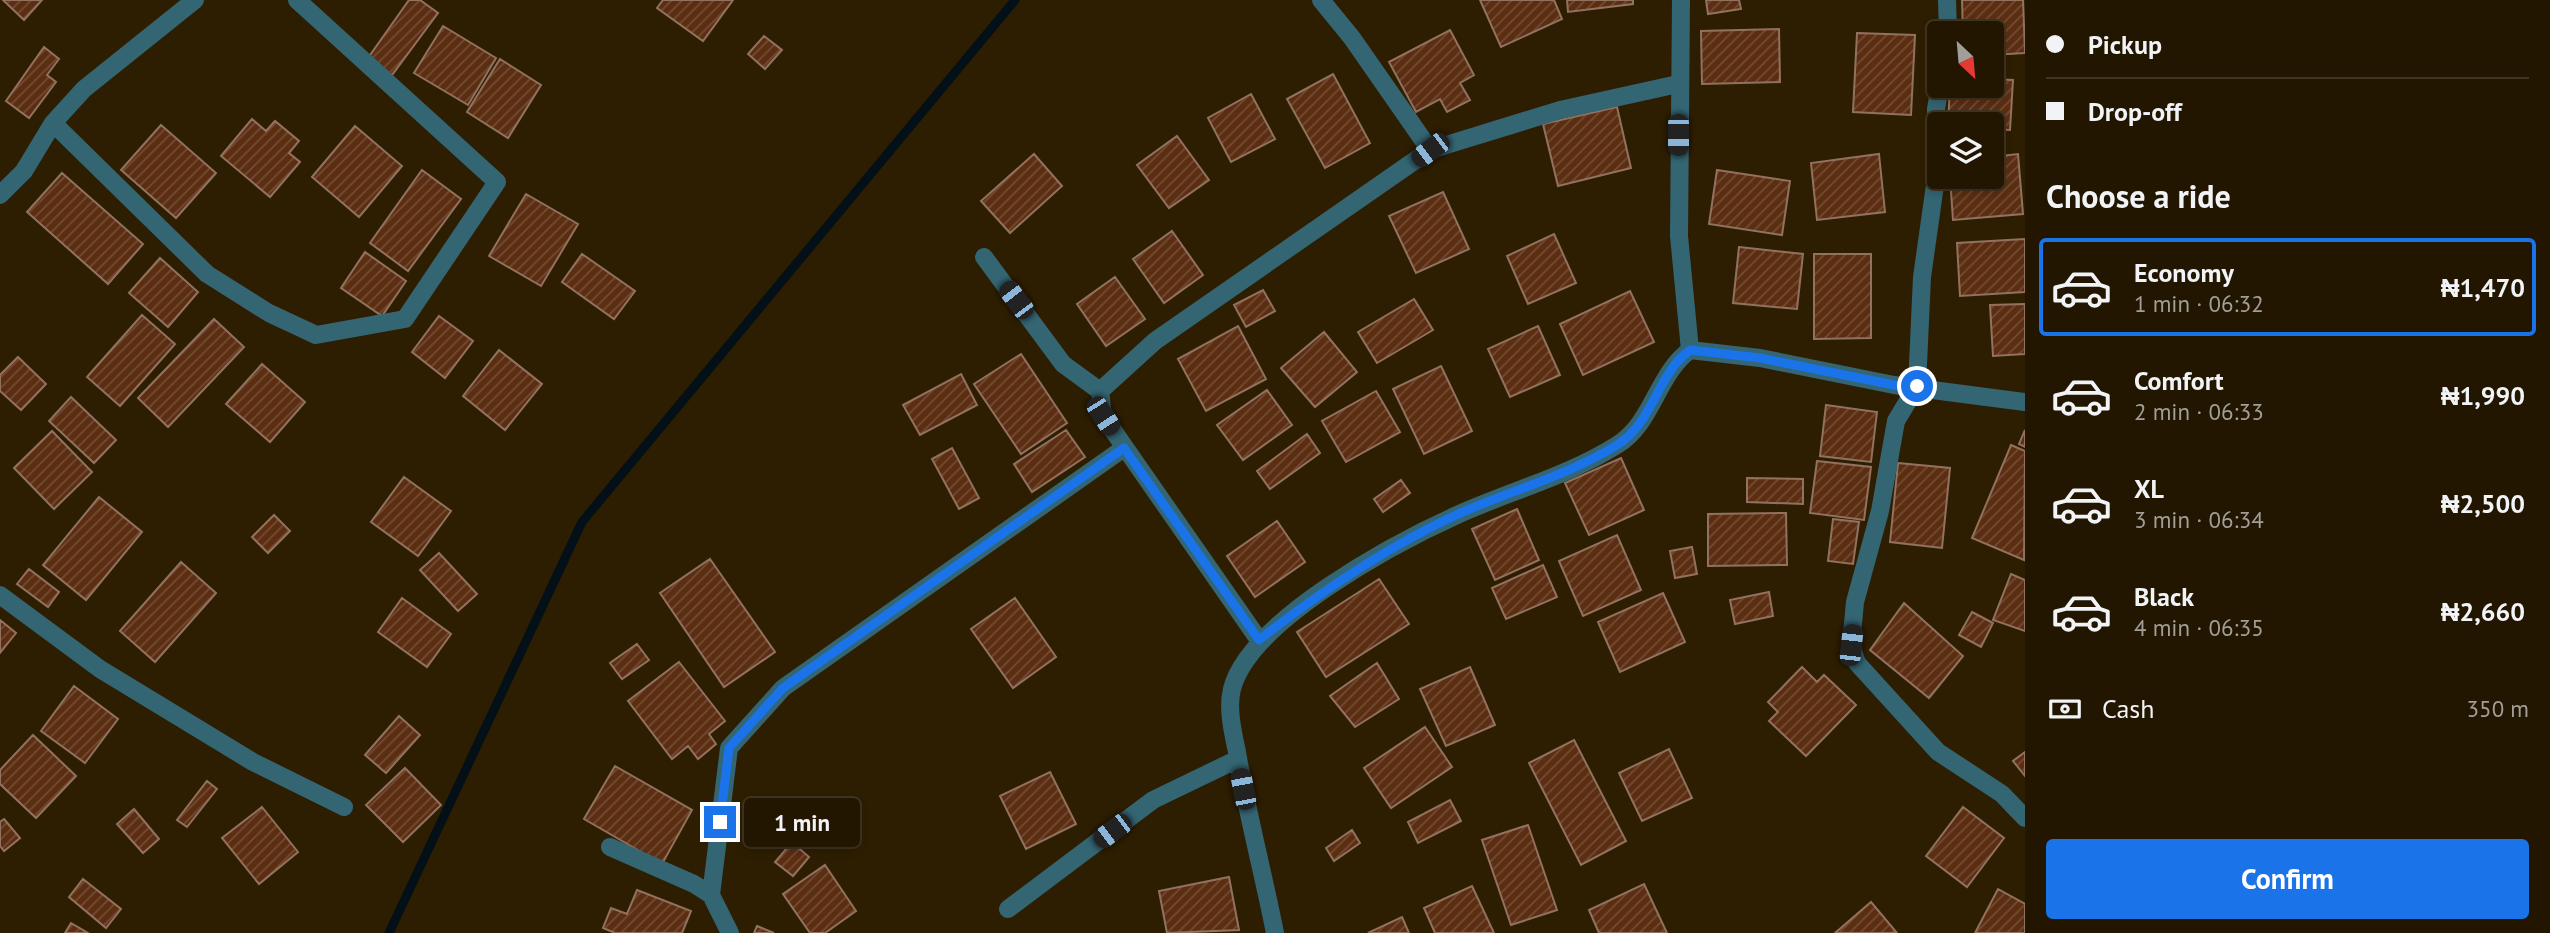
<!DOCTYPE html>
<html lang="en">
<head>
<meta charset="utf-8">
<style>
	:root { --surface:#221601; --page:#2a1f0b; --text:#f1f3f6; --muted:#a29f99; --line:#3f3523; --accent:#1a73e8 }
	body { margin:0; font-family:"PT Sans",sans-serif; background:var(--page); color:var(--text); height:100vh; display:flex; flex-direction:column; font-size:26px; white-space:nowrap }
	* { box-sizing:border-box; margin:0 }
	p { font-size:23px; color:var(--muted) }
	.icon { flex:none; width:38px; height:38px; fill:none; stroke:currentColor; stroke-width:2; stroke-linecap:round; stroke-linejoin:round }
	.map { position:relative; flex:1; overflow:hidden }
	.side { display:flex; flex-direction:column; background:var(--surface); width:525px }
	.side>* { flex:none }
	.hud { display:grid; align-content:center; height:154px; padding:0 21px; background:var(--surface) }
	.needle { width:46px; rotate:154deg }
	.tools { position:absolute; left:1927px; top:21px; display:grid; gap:14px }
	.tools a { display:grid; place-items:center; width:77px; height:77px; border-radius:7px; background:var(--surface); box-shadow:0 4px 10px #0003,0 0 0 2px var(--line); font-size:35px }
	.end { position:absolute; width:32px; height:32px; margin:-16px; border:9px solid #1a73e8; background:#fff; box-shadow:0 0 0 4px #fff }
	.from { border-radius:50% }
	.bubble { position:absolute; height:49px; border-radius:7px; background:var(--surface); box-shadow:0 4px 10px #0003,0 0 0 2px var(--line); font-size:23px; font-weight:700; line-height:49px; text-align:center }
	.car { position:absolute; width:21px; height:42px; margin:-21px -10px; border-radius:9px; box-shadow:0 0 5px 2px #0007; background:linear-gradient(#222 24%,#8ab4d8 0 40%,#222 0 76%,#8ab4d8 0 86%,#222 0) }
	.hud b { display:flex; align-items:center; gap:24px; height:66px; font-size:26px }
	.hud b+b { border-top:2px solid var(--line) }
	.hud i { width:18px; height:18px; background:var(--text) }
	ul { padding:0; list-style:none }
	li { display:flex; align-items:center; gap:21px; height:98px; margin:0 14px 10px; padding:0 7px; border:4px solid transparent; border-radius:7px }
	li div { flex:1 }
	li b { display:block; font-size:26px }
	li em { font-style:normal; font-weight:700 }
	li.on { border-color:var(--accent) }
	li>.icon { width:63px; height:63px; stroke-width:1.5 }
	h2 { padding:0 21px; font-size:32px; line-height:84px }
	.pay { display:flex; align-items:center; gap:18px; height:77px; padding:0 21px; font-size:26px }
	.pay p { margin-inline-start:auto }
	.primary-button { display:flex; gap:14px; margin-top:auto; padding:14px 21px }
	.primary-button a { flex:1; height:80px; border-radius:7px; background:var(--accent); color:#fff; font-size:28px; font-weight:700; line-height:80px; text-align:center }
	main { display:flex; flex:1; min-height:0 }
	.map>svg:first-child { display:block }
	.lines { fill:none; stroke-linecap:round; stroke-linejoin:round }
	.stream { stroke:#041018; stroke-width:9 }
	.building { fill:url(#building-hatch); stroke:#92715f; stroke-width:2 }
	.street { stroke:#346573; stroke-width:18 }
	.route { stroke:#1a73e8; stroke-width:9 }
</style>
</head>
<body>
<main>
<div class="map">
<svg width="2025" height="933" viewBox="0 0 2025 933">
	<defs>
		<pattern id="building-hatch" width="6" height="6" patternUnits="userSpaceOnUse" patternTransform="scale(1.75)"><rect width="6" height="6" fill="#5b2e12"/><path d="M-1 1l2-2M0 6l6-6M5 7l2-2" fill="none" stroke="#734c33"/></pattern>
	</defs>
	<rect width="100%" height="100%" fill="#2e1e01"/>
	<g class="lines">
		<path class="stream" d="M389,933L582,522L1015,0"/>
	</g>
	<path class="building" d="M3,0H42L24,20Z
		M409,0H420L438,13L392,75L368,58Z
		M663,0H733L703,41L657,8Z
		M1480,0H1554L1562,19L1501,47Z
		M1567,0H1633V4L1568,12Z
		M1706,0H1739L1741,9L1708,14Z
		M1962,0H2023L2025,53L1992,55V33H1963Z
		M443,26L496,58L468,105L414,73Z
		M1779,29L1780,82L1702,84L1701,31Z
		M1450,30L1474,75L1460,83L1470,100L1447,112L1440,99L1416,112L1389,62Z
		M1857,33L1915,35L1911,115L1853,112Z
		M764,36L782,50L765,69L748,54Z
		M44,47L59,59L47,75L56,82L29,118L6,101Z
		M500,59L541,85L508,138L467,112Z
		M1333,74L1370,143L1325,168L1287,99Z
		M1992,79L2013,80L2010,130L1992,129V124H1948L1950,86H1992Z
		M1251,94L1275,139L1231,162L1208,118Z
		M1617,107L1631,168L1558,186L1543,124Z
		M252,119L266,131L275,121L299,141L289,153L300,162L270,197L221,156Z
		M161,125L216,173L176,218L121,170Z
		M355,126L402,166L359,217L312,177Z
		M1177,136L1209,180L1169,208L1137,165Z
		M1034,154L1062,186L1010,233L981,201Z
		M1879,154L1885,212L1817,220L1811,163Z
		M2018,154L2023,214L1953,220L1950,177H1992V157Z
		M422,170L461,199L408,271L370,243Z
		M1717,170L1790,181L1782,235L1709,224Z
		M62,173L143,244L108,284L27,212Z
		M1443,192L1469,249L1416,273L1389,216Z
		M526,194L578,224L541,286L489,256Z
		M1172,231L1203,275L1164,303L1133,259Z
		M1554,234L1576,283L1528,304L1507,256Z
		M2025,239V292L1960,296L1957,243Z
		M1739,247L1803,254L1797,309L1733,303Z
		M365,252L406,281L382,316L341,288Z
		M582,254L635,291L614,319L562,282Z
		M1814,254H1871V338L1814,339Z
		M160,258L198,292L168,327L129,293Z
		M1115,277L1145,319L1106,346L1077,304Z
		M1263,290L1275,311L1246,327L1234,305Z
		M1630,291L1654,342L1583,375L1560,324Z
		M1414,299L1433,330L1377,363L1358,332Z
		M2025,304V354L1993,356L1990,305Z
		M142,315L175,344L120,406L87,377Z
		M439,316L473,341L445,378L412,352Z
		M214,319L244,347L168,427L138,398Z
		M1238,326L1266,379L1206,411L1178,359Z
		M1538,326L1560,375L1510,397L1488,349Z
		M1324,332L1357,372L1315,407L1281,368Z
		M499,350L542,384L505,430L463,396Z
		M1021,354L1067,423L1021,454L974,384Z
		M18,357L46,384L21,410L0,391V375Z
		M262,364L305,402L270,442L226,404Z
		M1441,366L1472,431L1424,454L1393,389Z
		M961,374L977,405L920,435L903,405Z
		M1267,390L1292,425L1243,460L1217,425Z
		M1376,391L1400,432L1346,462L1322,421Z
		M71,397L116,440L94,463L49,421Z
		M1826,405L1877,412L1871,462L1820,456Z
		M1066,430L1085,457L1032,492L1014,464Z
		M2025,430V447L2019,444Z
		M52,431L92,472L54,509L14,468Z
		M1307,434L1320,453L1270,489L1257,471Z
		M2011,445L2025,451L2024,560L1972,538Z
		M952,448L979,498L959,509L932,459Z
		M1621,458L1644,510L1589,535L1565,483Z
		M1817,461L1871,467L1864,520L1810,513Z
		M1898,463L1950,468L1942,548L1890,542Z
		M404,477L451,511L418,556L371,522Z
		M1747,478L1803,479V504L1747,502Z
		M1401,480L1410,493L1383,512L1374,499Z
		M99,497L142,532L86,600L43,565Z
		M1517,509L1539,560L1495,580L1472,529Z
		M1786,513L1787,565L1708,566V514Z
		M274,515L290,531L268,553L252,537Z
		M1833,519L1859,522L1853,564L1828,561Z
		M1277,521L1305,562L1255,597L1227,556Z
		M1617,535L1641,590L1583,616L1559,561Z
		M1692,547L1697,574L1675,578L1670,551Z
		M439,553L477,594L458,611L420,570Z
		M710,559L775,652L724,687L660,593Z
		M181,562L216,593L155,662L120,631Z
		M1543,565L1557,597L1506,619L1492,588Z
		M29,569L59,592L48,607L17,584Z
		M2011,574L2025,580V631L1993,620Z
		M1379,579L1409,624L1326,677L1297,632Z
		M1769,592L1773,616L1735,624L1730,600Z
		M1663,593L1685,642L1620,672L1598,622Z
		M402,598L451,634L427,667L378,632Z
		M1015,598L1056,657L1013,688L971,629Z
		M1904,603L1963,656L1929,698L1870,650Z
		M1972,612L1993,623L1981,647L1959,635Z
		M0,620L16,633L0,653Z
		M637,644L649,660L622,679L610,663Z
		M679,662L725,721L709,734L716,744L698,759L688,746L672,759L628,701Z
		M1377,663L1399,699L1355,727L1330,696Z
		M1470,667L1495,725L1446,746L1420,689Z
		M1802,667L1817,682L1824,675L1856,705L1806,756L1769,721L1778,712L1768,702Z
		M74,686L118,719L85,763L41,731Z
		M399,716L420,735L386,773L365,755Z
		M1425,727L1452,767L1391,808L1364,768Z
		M33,735L76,776L36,818L0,784V770Z
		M1574,740L1626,841L1581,865L1529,763Z
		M1669,749L1692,798L1642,821L1619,773Z
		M2025,752V776L2013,761Z
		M615,766L692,810L662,864L584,819Z
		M405,768L441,805L403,842L366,805Z
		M1050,772L1076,824L1026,849L1000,796Z
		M207,781L217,789L187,827L177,820Z
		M1450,800L1461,821L1418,843L1408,822Z
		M262,807L298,852L259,884L222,838Z
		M1963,807L2004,838L1967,887L1926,856Z
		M134,809L159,839L143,853L117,824Z
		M4,819L20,838L4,851L0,846V822Z
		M1528,825L1557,910L1511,925L1482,840Z
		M1352,830L1360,843L1334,861L1326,848Z
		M792,842L809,857L793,876L775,862Z
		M825,865L856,911L825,933H810L783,894Z
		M1229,877L1239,930L1167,933L1159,891Z
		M83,879L121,909L106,928L69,897Z
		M1644,884L1667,933H1599L1589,910Z
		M1472,886L1494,933H1435L1424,908Z
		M1998,889L2025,904V933H1975Z
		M637,890L691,911L682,933H615L603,928L611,908L627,914Z
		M1871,902L1897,933H1835Z
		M1402,917L1409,933H1368Z
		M71,923L88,933H65Z
		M757,926L774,933H754Z"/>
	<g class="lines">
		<path class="street" d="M1321,0L1352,38L1430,150
			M1681,0L1679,236L1690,350
			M1947,0L1948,33
			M1940,86L1936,109L1935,185L1922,277L1917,386L1896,421L1880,511L1855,602L1851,645L1857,663L1938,752L2002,794L2025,818
			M53,123L207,274L269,313L316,335L405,319L497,182L297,0
			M0,195L24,171L53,123L84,89L195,0
			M984,257L1063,364L1100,391
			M0,595L100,669L253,762L344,807
			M1259,640L1103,416L1100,391L1155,341L1430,150L1560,110L1678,84
			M610,847L694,884L711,895L730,933
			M711,895L729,748L783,688L1124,448
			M1008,909L1153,800L1238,759
			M1275,933C1263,872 1247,813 1237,752C1233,733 1227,708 1232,689C1249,621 1395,543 1457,515C1510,491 1568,476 1617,445C1653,423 1657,374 1690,350L1760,358L1894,385L2025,402"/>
	</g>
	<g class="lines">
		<path class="route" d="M720,822L729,748L783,688L1124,448L1259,640C1320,592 1385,548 1456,515C1509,491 1567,476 1617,445C1653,423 1657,374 1690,350L1760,358L1894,385L1917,386"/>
	</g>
</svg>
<div class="tools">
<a><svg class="needle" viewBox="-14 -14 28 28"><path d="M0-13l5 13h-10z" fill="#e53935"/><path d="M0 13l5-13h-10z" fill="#a29f99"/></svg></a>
<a><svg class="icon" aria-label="layers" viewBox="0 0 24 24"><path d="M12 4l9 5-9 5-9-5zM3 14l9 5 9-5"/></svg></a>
</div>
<i class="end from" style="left:1917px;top:386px"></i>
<i class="end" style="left:720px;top:822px"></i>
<div class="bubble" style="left:744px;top:798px;width:116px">1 min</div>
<i class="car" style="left:1678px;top:135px;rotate:180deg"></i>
<i class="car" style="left:1430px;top:150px;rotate:233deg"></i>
<i class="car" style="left:1016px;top:300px;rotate:323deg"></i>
<i class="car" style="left:1103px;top:416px;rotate:147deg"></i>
<i class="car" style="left:1851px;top:645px;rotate:6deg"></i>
<i class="car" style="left:1243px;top:789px;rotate:349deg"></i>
<i class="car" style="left:1112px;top:831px;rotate:233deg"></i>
</div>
<section class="side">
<div class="hud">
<b><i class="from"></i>Pickup</b>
<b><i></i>Drop-off</b>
</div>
<h2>Choose a ride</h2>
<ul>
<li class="on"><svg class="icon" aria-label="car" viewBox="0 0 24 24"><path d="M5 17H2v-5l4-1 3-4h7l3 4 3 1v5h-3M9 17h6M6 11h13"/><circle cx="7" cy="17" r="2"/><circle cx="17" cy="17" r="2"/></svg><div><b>Economy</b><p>1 min · 06:32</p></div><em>₦1,470</em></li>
<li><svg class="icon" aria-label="car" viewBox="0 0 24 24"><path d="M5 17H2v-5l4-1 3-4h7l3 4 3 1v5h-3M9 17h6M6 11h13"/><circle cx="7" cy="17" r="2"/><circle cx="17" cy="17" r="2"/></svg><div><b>Comfort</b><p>2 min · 06:33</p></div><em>₦1,990</em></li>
<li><svg class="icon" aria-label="car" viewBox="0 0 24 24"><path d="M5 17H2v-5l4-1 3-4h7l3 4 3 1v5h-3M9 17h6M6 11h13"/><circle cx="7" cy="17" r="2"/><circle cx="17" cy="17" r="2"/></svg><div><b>XL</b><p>3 min · 06:34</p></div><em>₦2,500</em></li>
<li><svg class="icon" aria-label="car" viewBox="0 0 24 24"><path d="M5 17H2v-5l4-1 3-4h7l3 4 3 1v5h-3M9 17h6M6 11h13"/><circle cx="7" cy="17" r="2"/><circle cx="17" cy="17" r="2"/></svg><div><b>Black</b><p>4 min · 06:35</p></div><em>₦2,660</em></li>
</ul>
<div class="pay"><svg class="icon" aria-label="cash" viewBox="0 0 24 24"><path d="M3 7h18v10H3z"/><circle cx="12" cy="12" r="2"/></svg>Cash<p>350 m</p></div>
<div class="primary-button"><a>Confirm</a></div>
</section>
</main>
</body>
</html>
